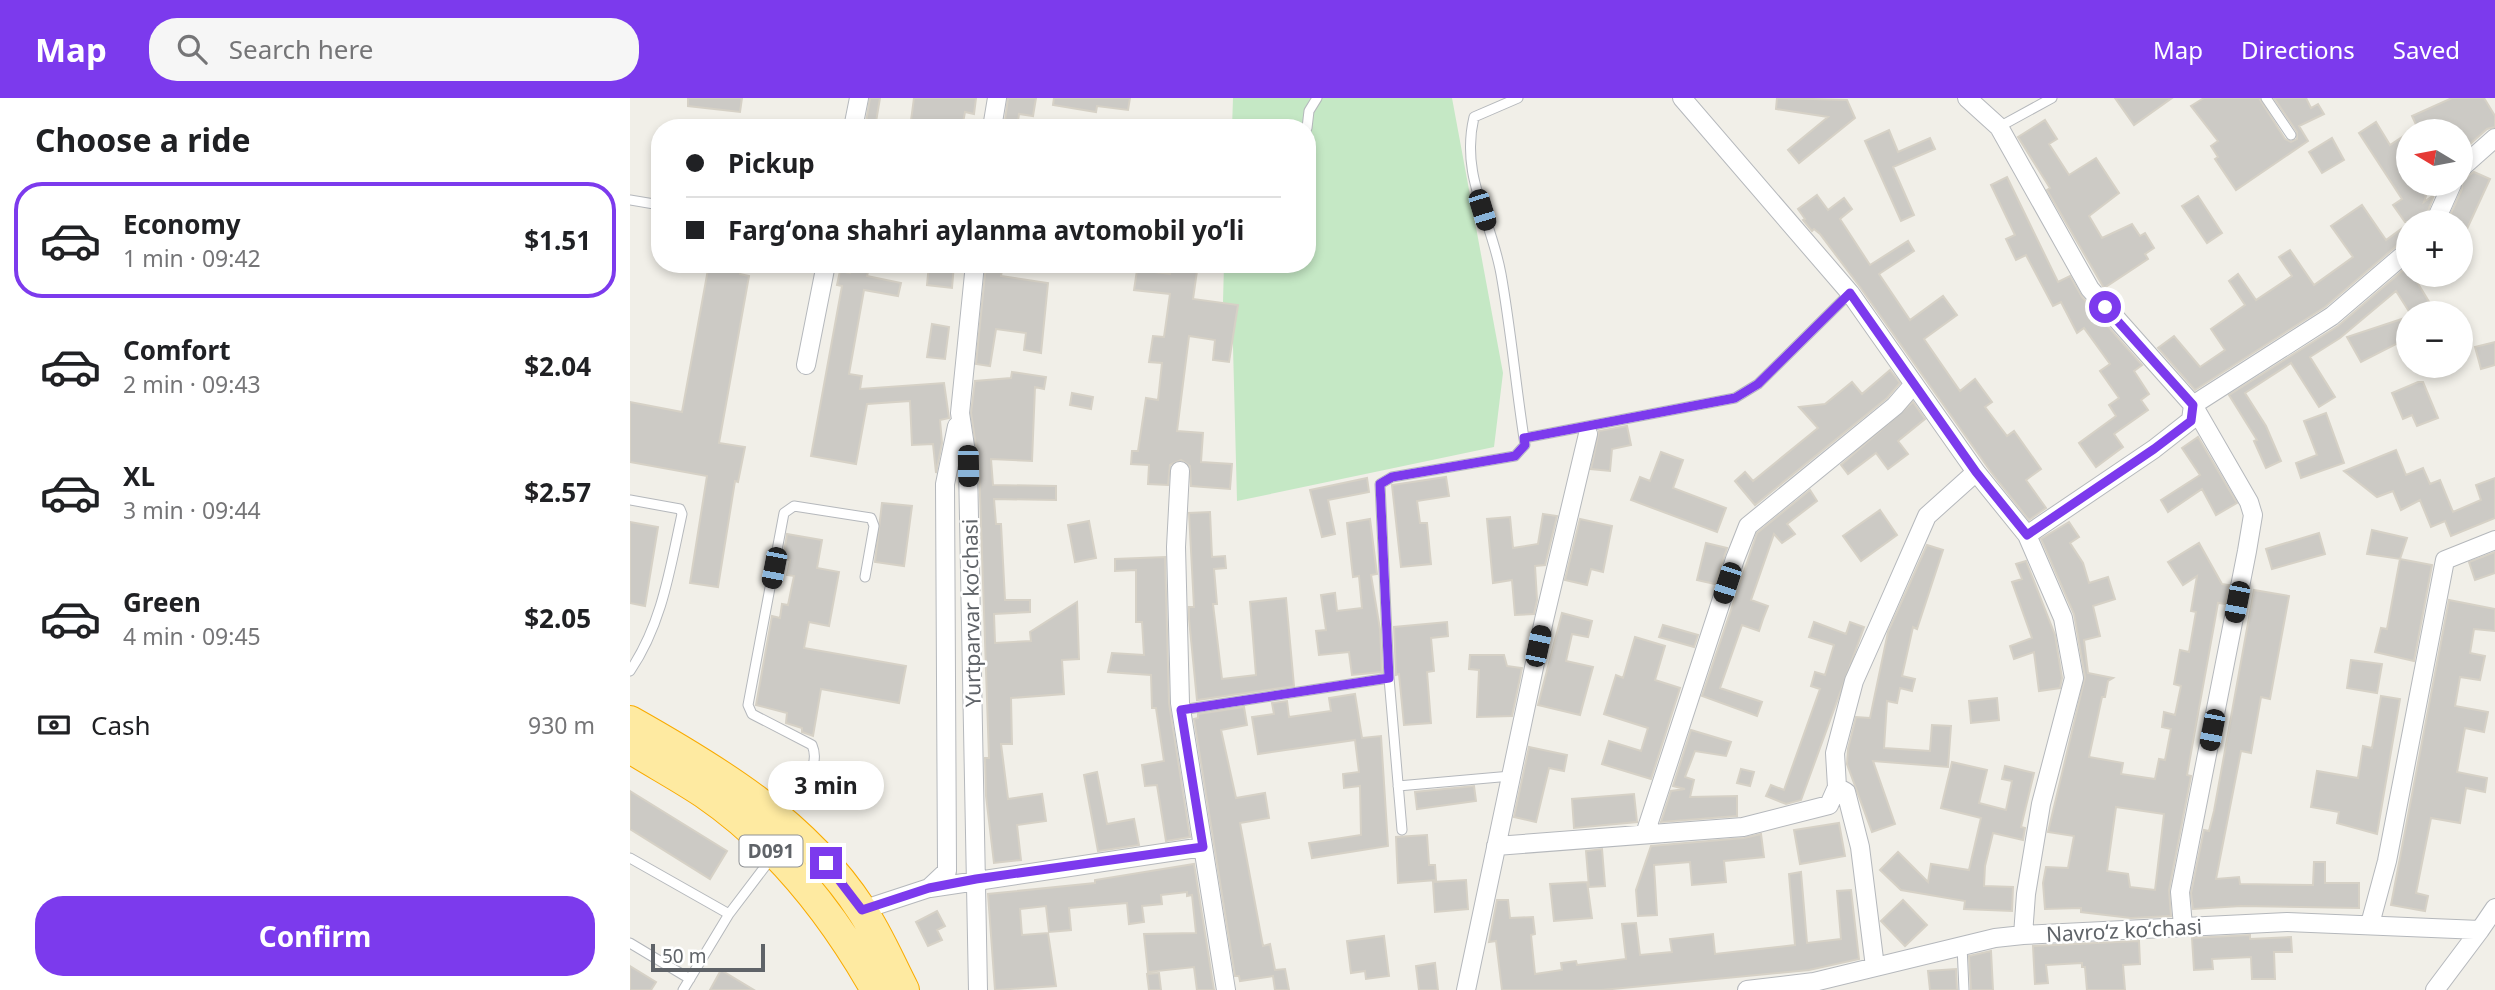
<!DOCTYPE html>
<html lang="en">
<head>
<meta charset="utf-8">
<style>
	:root { --surface:#fff; --page:#f6f6f6; --text:#202124; --muted:#757577; --line:#e0e0e0; --accent:#7c3aed }
	body { margin:0; font-family:"Noto Sans",sans-serif; background:var(--page); color:var(--text); height:100vh; display:flex; flex-direction:column; font-size:26px; white-space:nowrap }
	* { box-sizing:border-box; margin:0 }
	p { font-size:23px; color:var(--muted) }
	.icon { flex:none; width:38px; height:38px; fill:none; stroke:currentColor; stroke-width:2; stroke-linecap:round; stroke-linejoin:round }
	.map { position:relative; flex:1; overflow:hidden }
	.sheet { display:flex; flex-direction:column; background:var(--surface); width:630px }
	.sheet>* { flex:none }
	.hud { position:absolute; left:21px; top:21px; width:665px; height:154px; border-radius:28px; box-shadow:0 4px 10px #0003; display:grid; align-content:center; height:154px; padding:0 35px; background:var(--surface) }
	.needle { width:46px; rotate:280deg }
	.buttons { position:absolute; left:1766px; top:21px; display:grid; gap:14px }
	.buttons a { display:grid; place-items:center; width:77px; height:77px; border-radius:50%; background:var(--surface); box-shadow:0 4px 10px #0003; font-size:35px }
	.scale { position:absolute; left:21px; bottom:18px; width:114px; box-sizing:border-box; padding-left:7px; border:4px solid #5f6368; border-top:0; font-size:19px; line-height:24px; white-space:nowrap; color:#5f6368; -webkit-text-stroke:5px #fff; paint-order:stroke }
	.end { position:absolute; width:32px; height:32px; margin:-16px; border:9px solid #7c3aed; background:#fff; box-shadow:0 0 0 4px #fff }
	.from { border-radius:50% }
	.bubble { position:absolute; height:49px; border-radius:24px; background:var(--surface); box-shadow:0 4px 10px #0003; font-size:23px; font-weight:700; line-height:49px; text-align:center }
	.car { position:absolute; width:21px; height:42px; margin:-21px -10px; border-radius:9px; box-shadow:0 0 5px 2px #0007; background:linear-gradient(#222 24%,#8ab4d8 0 40%,#222 0 76%,#8ab4d8 0 86%,#222 0) }
	.hud b { display:flex; align-items:center; gap:24px; height:66px; font-size:26px }
	.hud b+b { border-top:2px solid var(--line) }
	.hud i { width:18px; height:18px; background:var(--text) }
	ul { padding:0; list-style:none }
	li { display:flex; align-items:center; gap:21px; height:116px; margin:0 14px 10px; padding:0 21px; border:4px solid transparent; border-radius:28px }
	li div { flex:1 }
	li b { display:block; font-size:26px }
	li em { font-style:normal; font-weight:700 }
	li.current { border-color:var(--accent) }
	li>.icon { width:63px; height:63px; stroke-width:1.5 }
	h2 { padding:0 35px; font-size:32px; line-height:84px }
	.pay { display:flex; align-items:center; gap:18px; height:77px; padding:0 35px; font-size:26px }
	.pay p { margin-inline-start:auto }
	.action { display:flex; gap:14px; margin-top:auto; padding:14px 35px }
	.action a { flex:1; height:80px; border-radius:28px; background:var(--accent); color:#fff; font-size:28px; font-weight:700; line-height:80px; text-align:center }
	header { display:flex; align-items:center; gap:42px; box-sizing:border-box; height:98px; padding:0 35px; background:var(--accent); color:#fff }
	header strong { font-size:33px }
	nav { display:flex; gap:38px; margin-inline-start:auto; font-size:24px }
	.search { width:490px; height:63px; background:var(--page); display:flex; align-items:center; gap:18px; box-sizing:border-box; padding:0 24px; border-radius:28px; color:var(--muted); font-size:26px }
	main { display:flex; flex:1; min-height:0 }
	.map>svg:first-child { display:block }
	.green { fill:#c5e8c5 }
	.building { fill:#cccac5; stroke:#d6d1c6; stroke-width:2; fill-rule:evenodd }
	.lines { fill:none; stroke-linecap:round; stroke-linejoin:round }
	.service-casing { stroke:#b5b8bc; stroke-width:11 }
	.minor-casing { stroke:#b5b8bc; stroke-width:20 }
	.trunk-casing { stroke:#f9ab00; stroke-width:32 }
	.service { stroke:#fff; stroke-width:9 }
	.minor { stroke:#fff; stroke-width:18 }
	.trunk { stroke:#feeaa1; stroke-width:30 }
	.route { stroke:#7c3aed; stroke-width:9 }
	.labels { text-anchor:middle; dominant-baseline:central; stroke-width:5; stroke-linejoin:round; paint-order:stroke }
	.shield { fill:#fff; stroke:#8f9295; stroke-width:2 }
	.shield-label { font-size:19px; font-weight:bold; fill:#5f6368 }
	.street-label { font-size:21px; fill:#5f6368; stroke:#fff }
</style>
</head>
<body>
<header>
<strong>Map</strong>
<div class="search"><svg class="icon" aria-label="search" viewBox="0 0 24 24"><circle cx="10" cy="10" r="6"/><path d="M15 15l6 6"/></svg>Search here</div>
<nav><a>Map</a><a>Directions</a><a>Saved</a></nav>
</header>
<main>
<section class="sheet">
<h2>Choose a ride</h2>
<ul>
<li class="current"><svg class="icon" aria-label="car" viewBox="0 0 24 24"><path d="M5 17H2v-5l4-1 3-4h7l3 4 3 1v5h-3M9 17h6M6 11h13"/><circle cx="7" cy="17" r="2"/><circle cx="17" cy="17" r="2"/></svg><div><b>Economy</b><p>1 min · 09:42</p></div><em>$1.51</em></li>
<li><svg class="icon" aria-label="car" viewBox="0 0 24 24"><path d="M5 17H2v-5l4-1 3-4h7l3 4 3 1v5h-3M9 17h6M6 11h13"/><circle cx="7" cy="17" r="2"/><circle cx="17" cy="17" r="2"/></svg><div><b>Comfort</b><p>2 min · 09:43</p></div><em>$2.04</em></li>
<li><svg class="icon" aria-label="car" viewBox="0 0 24 24"><path d="M5 17H2v-5l4-1 3-4h7l3 4 3 1v5h-3M9 17h6M6 11h13"/><circle cx="7" cy="17" r="2"/><circle cx="17" cy="17" r="2"/></svg><div><b>XL</b><p>3 min · 09:44</p></div><em>$2.57</em></li>
<li><svg class="icon" aria-label="car" viewBox="0 0 24 24"><path d="M5 17H2v-5l4-1 3-4h7l3 4 3 1v5h-3M9 17h6M6 11h13"/><circle cx="7" cy="17" r="2"/><circle cx="17" cy="17" r="2"/></svg><div><b>Green</b><p>4 min · 09:45</p></div><em>$2.05</em></li>
</ul>
<div class="pay"><svg class="icon" aria-label="cash" viewBox="0 0 24 24"><path d="M3 7h18v10H3z"/><circle cx="12" cy="12" r="2"/></svg>Cash<p>930 m</p></div>
<div class="action"><a>Confirm</a></div>
</section>
<div class="map">
<svg width="1865" height="892" viewBox="0 0 1865 892">
	<rect width="100%" height="100%" fill="#f1efe8"/>
	<path class="green" d="M603,0H822L873,275L864,349L607,403L602,210L593,204L594,166H677V30H602Z"/>
	<path class="building" d="M58,0H112L110,14L58,8Z
		M240,0H250L245,30H235Z
		M284,0H346L344,16L335,14L332,30H280Z
		M378,0H406L403,18L389,16L387,30H374Z
		M424,0H500L498,12L467,8L466,14L423,7Z
		M1147,0L1217,2L1225,20L1169,65L1158,52L1198,19L1146,11Z
		M1485,0H1542L1504,27Z
		M1574,0H1629L1655,41L1661,44L1667,41V34L1644,0H1676L1681,10L1688,6L1694,16L1669,28L1678,43L1606,92L1585,61L1588,59L1581,48L1588,43L1561,8Z
		M1822,0H1854L1865,18V29L1857,31L1830,55V33H1789L1782,18Z
		M1415,22L1427,41L1419,46L1439,77L1466,60L1489,95L1459,118L1472,140L1502,126L1510,138L1515,135L1524,150L1515,156L1518,161L1474,190L1417,92L1420,90L1388,39Z
		M1746,24L1760,47L1778,35V51L1768,58L1778,72V86H1788L1796,98L1794,104L1804,97L1794,124H1775L1763,107L1772,101L1729,35Z
		M1259,32L1268,54L1300,40L1305,51L1263,69L1284,117L1271,123L1235,43Z
		M1702,40L1714,62L1692,75L1679,54Z
		M1844,74L1860,81L1830,146V124H1817L1832,91V82Z
		M1377,79L1428,184L1440,178L1452,199L1512,267L1504,273L1519,296L1511,302L1518,312L1484,336L1493,349L1466,369L1449,345L1486,318L1479,307L1489,300L1470,273L1480,266L1454,230L1447,235L1431,204L1423,208L1396,157L1386,162L1376,141L1385,137L1361,87Z
		M1187,97L1198,112L1214,100L1222,111L1210,121L1240,167L1278,143L1284,153L1249,176L1280,222L1313,198L1327,217L1294,241L1330,293L1345,281L1362,304L1355,309L1377,338L1384,333L1411,371L1396,382L1416,410L1399,422L1361,374L1230,189L1190,136L1184,131L1182,133L1173,122L1175,121L1168,111Z
		M1568,98L1592,135L1577,145L1552,108Z
		M1732,107L1756,142L1778,126V142L1771,144L1695,209L1565,292L1528,250L1544,238L1570,269L1595,252L1581,231L1615,207L1599,183L1608,176L1626,202L1662,178L1649,159L1660,152L1684,187L1723,159L1701,128Z
		M79,166H111L110,176L119,178L89,345L115,349L108,384L105,383L88,489L60,485L77,378L0,364V304L52,314Z
		M222,166H240L237,178L271,185L268,198L234,192L219,276L232,278L230,291L314,285L319,320L310,322L312,345L306,375L303,346L282,347L280,303L237,306L226,366L181,358L212,188L207,187L210,173L220,175Z
		M299,166H324L322,190L297,187Z
		M356,166H373L371,178L418,185L411,255L394,252L396,235L366,231L360,268L346,266Z
		M541,166H568L563,201L608,207L599,264L583,262L585,242L559,238L547,333L573,335L571,364L602,366L600,391L561,388L560,368L551,362L540,367L538,387L518,386L519,367L501,366L502,353H508L516,300L528,302L532,265L519,264L523,238L534,239L540,196L504,192L507,172L540,176Z
		M1778,168V177H1800L1787,184L1806,215H1780L1766,193L1710,240L1680,259L1705,299L1689,309L1661,265L1615,295L1636,328L1651,363L1636,370L1624,343L1627,342L1599,297L1708,228Z
		M1778,219V240L1731,264L1717,239Z
		M302,226L319,229L315,261L297,259Z
		M1865,244V267L1851,271L1845,249Z
		M1260,272L1270,285L1257,300L1125,407L1105,383L1115,374L1123,383L1188,330L1169,309L1195,306L1222,284L1232,296Z
		M382,274L416,279L414,291L405,289L402,363L361,361L363,387L426,388V402L364,401L366,426H371L375,502H400V514L364,516L365,545L401,543L400,534L447,504L449,561L432,562L434,596L381,600L382,646H371L378,701L412,696L416,723L387,727L391,762L364,765L356,698L355,660H359L349,368L341,315L345,283L381,280Z
		M1788,284H1793L1808,320L1787,328L1782,317L1773,321L1762,295Z
		M442,295L463,299L461,311L440,307Z
		M1283,304L1295,321L1268,343L1278,356L1258,371L1246,355L1218,376L1211,367Z
		M1696,315L1714,365L1671,380L1666,365L1687,357L1674,323Z
		M997,328L1001,347L982,351L980,373L961,371L969,333Z
		M1568,339L1607,405L1586,417L1572,391L1538,414L1531,402L1570,377L1552,350Z
		M1766,352L1776,377L1793,370L1800,386L1810,382L1823,414L1851,402L1846,387L1865,380V420L1821,438L1815,423L1801,429L1790,402L1771,412L1763,393L1747,399L1714,373Z
		M1031,354L1053,362L1043,390L1096,410L1087,434L1001,402L1010,379L1020,383Z
		M816,379L819,398L787,403L790,425H797L801,466L771,469L762,387Z
		M737,380L739,394L698,402L705,436L692,439L680,392Z
		M1180,392L1187,403L1157,426L1165,436L1152,445L1144,436L1121,502L1138,508L1133,521L1129,533L1112,527L1090,590L1132,604L1127,618L1072,598L1127,435Z
		M252,405L282,408L274,468L245,464Z
		M1250,412L1267,437L1231,463L1213,438Z
		M580,414L582,459L595,458L596,470L584,471L587,506H583L592,581L626,577L620,504L656,500L664,588L567,602L559,521V509H564L559,415Z
		M913,416L927,418L915,467L905,468L907,502L904,516L885,517L882,482L863,485L857,421L880,419L883,450L908,446Z
		M740,421L747,476L741,477L750,531L752,574L722,577L719,554L689,557L686,533L696,532L691,497L705,495L707,513L732,510L729,478L723,479L717,425Z
		M950,421L982,428L973,474L961,471L957,487L935,482Z
		M459,423L466,460L445,464L438,427Z
		M0,424L28,429L15,508L0,505Z
		M1439,424L1449,439L1440,445L1453,465L1459,485L1478,479L1485,501L1463,508L1470,538L1454,542L1458,575L1483,580L1478,583L1475,599H1472L1459,659L1493,665L1491,676L1525,681L1529,661L1535,662L1541,631L1532,629L1534,614L1545,617L1551,588L1544,586L1550,552L1559,554L1566,514L1561,513L1567,478L1553,487L1538,464L1569,445L1592,486L1599,487L1595,506L1588,505L1557,677L1561,678L1539,792L1541,818L1501,820L1451,814V810L1415,811L1413,785L1416,769L1438,770L1444,738L1418,734L1455,579L1444,516L1411,441ZM1486,709L1534,716L1525,792L1500,789L1498,776L1477,773Z
		M1742,432L1777,440L1770,461L1737,456Z
		M1689,435L1695,456L1642,471L1636,451Z
		M157,436L192,442L187,470L209,474L199,528L179,524L174,550L276,568L269,605L191,591L183,638L172,634V630L156,625L157,615L126,607L142,518L150,520L152,506L158,507L164,478L157,477L160,462L153,461Z
		M1076,445L1097,450L1085,486L1067,482Z
		M1297,447L1313,452L1287,531L1283,529L1272,578L1285,581L1282,593L1270,590L1267,605L1257,603L1254,650L1300,653L1302,627L1321,628L1318,669L1243,663L1265,726L1242,734L1217,666L1218,651L1226,619L1240,620L1258,534Z
		M1865,454V475L1845,482L1839,464Z
		M535,459L539,605L560,739L536,743L527,687L515,688L512,667L534,663L526,610H522L521,577L478,574L482,555L514,557L512,524H506V472L485,473V461Z
		M1770,461L1802,467L1784,563L1745,554L1751,530L1757,531Z
		M1396,463L1425,537L1432,580L1430,590L1409,593L1404,554L1384,561L1380,548L1402,540L1382,484L1392,481L1386,466Z
		M1624,492L1659,498L1640,601L1631,599L1621,655L1611,653L1586,781L1609,779L1610,786L1683,787L1684,764H1695V785H1729V810L1611,808L1563,811L1561,795L1574,732L1579,733L1584,713Z
		M1819,502L1865,511V533L1844,531L1840,555L1855,558L1850,582L1830,579L1825,608L1858,614L1854,634L1835,630L1827,674L1857,680L1855,694L1836,690L1830,725L1801,720L1786,795L1798,798L1795,813L1761,807Z
		M932,515L962,523L958,539L942,536L936,563L963,569L950,617L908,607Z
		M817,524L818,538L801,540L804,573L797,574L801,625L774,627L769,576L766,577L764,529Z
		M1184,524L1216,536L1220,524L1234,529L1171,702L1156,706L1136,698L1141,687L1154,692L1190,591L1181,588L1185,574L1195,577L1204,547L1179,539Z
		M1033,527L1068,537L1064,549L1029,539Z
		M1005,539L1035,548L1025,582L1050,590L1021,681L972,666L979,643L1011,653L1018,630L974,616L986,577L993,580Z
		M840,557H874L877,568L892,570L882,618L847,619L849,572L839,571Z
		M1721,562L1752,566L1747,595L1717,590Z
		M725,596L732,640L751,638L758,748L682,760L679,745L731,737L730,688L714,690L713,676L729,674L725,642L628,656L622,619L644,616L642,605L657,603L659,619L701,613L699,600Z
		M1751,598L1770,601L1747,736L1707,725L1709,714L1681,709L1687,673L1728,680L1733,648L1742,650Z
		M1367,600L1369,622L1341,625L1339,603Z
		M614,609L617,627L591,632L606,700L635,695L639,720L610,725L633,848L640,846L645,872L655,871L659,892H645L643,878L610,883L609,878H605L564,621L568,620V616Z
		M1061,632L1101,644L1096,658L1065,653L1055,679L1064,682L1060,699L1107,698V718L1031,724L1041,693L1055,691L1043,688Z
		M899,649L937,657L934,673L919,670L906,724L884,719Z
		M1322,664L1357,672L1349,705L1376,712L1382,683L1372,681L1375,668L1404,675L1391,729L1395,730L1393,742L1363,735L1355,768L1354,788L1383,789L1382,813L1334,811L1335,803L1271,792L1250,772L1268,754L1298,784L1301,766L1339,772L1351,720L1311,710Z
		M1111,671L1124,674L1120,688L1107,685Z
		M467,674L477,726L504,721L509,747L468,753L454,677Z
		M844,688L846,703L787,711L785,694Z
		M0,693L97,753L80,781L0,731Z
		M1004,696L1007,724L944,730L942,701Z
		M1209,725L1215,758L1170,766L1164,732Z
		M1131,736L1134,759L1094,763L1096,784L1062,787L1060,764L1024,767L1027,817L1008,818L1006,792L1021,748L1114,740Z
		M797,737L799,767H805L806,782L768,785L766,739Z
		M972,751L975,788L959,789L956,753Z
		M564,766L584,892H567L564,869L518,874L514,836L566,835L562,797L557,798V794L531,797L532,806L512,808L514,824L499,826L497,805L439,810L441,832L419,834L416,808L390,811L392,837L418,835L426,888L365,892L358,796L465,785V782Z
		M1171,774L1177,845L1211,841L1207,793L1221,792L1229,861L1179,872L972,892H872L866,843L859,844L867,802H878L880,820L903,819L905,836L901,837L905,876L932,872L931,865L946,863L947,867L996,861L992,826L1006,825L1010,857L1042,854L1040,841L1083,836L1085,856L1165,847L1159,776Z
		M836,782L838,811L805,814L803,784Z
		M957,784L962,820L924,823L920,786Z
		M1273,802L1297,827L1275,848L1251,823Z
		M307,813L315,828L307,832L312,842L298,848L286,824Z
		M1620,837V841L1661,839L1662,854H1644L1645,881H1622L1621,859L1582,861L1583,871L1564,872L1562,840Z
		M754,838L759,878L736,881L735,873L721,875L717,843Z
		M1509,843L1510,866L1493,867L1495,892H1457L1455,869H1452V865L1416,867L1418,885L1405,886L1403,848Z
		M1361,853L1363,892H1341L1339,858Z
		M805,865L808,892H789L786,868Z
		M0,868L26,884L21,892H0Z
		M1326,871L1327,892H1300L1298,873Z
		M91,872L124,892H80Z
		M529,875L531,892H519L517,876Z"/>
	<g class="lines">
		<defs>
			<path id="service" d="M1636,0L1661,37
				M1369,29L1422,0
				M677,30L679,13L687,0
				M677,37L679,56
				M0,102L30,107
				M894,340L1105,300L1128,286L1220,195
				M0,402L50,411L52,416C40,471 32,526 0,573
				M759,580L772,732
				M551,612L759,580L750,386L762,379L885,358L895,347C886,290 881,232 871,176C861,120 830,78 844,19L888,0
				M768,688L881,678
				M149,714C164,695 193,672 182,647L122,616L118,607L154,415L164,408L241,420L244,428L235,479
				M0,760L99,816L143,758
				M0,845L60,881
				M1332,848L1334,892
				M53,892L99,816"/>
			<path id="minor" d="M1052,0L1220,195L1284,286
				M1337,0L1369,29L1460,191L1563,307L1619,404L1623,417L1617,453L1550,794L1553,828
				M223,30L229,0
				M362,30L367,0
				M1830,71L1865,40
				M1805,124L1822,86
				M345,166L330,315L338,368L348,892
				M176,267L196,166
				M550,373L546,449L550,605L596,892
				M1207,689L1216,694L1230,749L1245,869
				M1015,736L1105,461L1118,428L1265,308L1284,286L1346,374
				M866,748L1113,729L1199,707L1207,689L1205,655L1224,583L1257,509L1297,418L1346,374L1397,437L1524,351L1561,322L1563,307L1702,218L1778,153
				M300,790L573,749
				M232,812L299,790L317,773L315,386L327,328
				M1740,826L1757,763L1815,462L1865,442
				M1393,837L1396,796L1411,706L1444,580L1433,520L1397,437
				M836,892L914,522L958,336
				M1117,892L1184,884L1365,840L1393,837L1657,824L1850,832L1865,810
				M1805,892L1850,832"/>
			<path id="trunk" d="M0,623C87,672 175,725 231,811C248,836 260,865 274,892
				M0,650C24,665 50,679 74,695C147,745 203,816 246,892"/>
		</defs>
		<use href="#service" class="service-casing"/>
		<use href="#minor" class="minor-casing"/>
		<use href="#trunk" class="trunk-casing"/>
		<use href="#service" class="service"/>
		<use href="#minor" class="minor"/>
		<use href="#trunk" class="trunk"/>
	</g>
	<g class="lines">
		<path class="route" d="M196,765L232,812L299,790L346,781L573,749L551,612L759,580L750,386L762,379L885,358L895,347L894,340L1105,300L1128,286L1220,195L1346,374L1397,437L1524,351L1561,323L1563,307L1475,209"/>
	</g>
	<g class="labels">
		<rect class="shield" x="109.5" y="737.5" width="63" height="31" rx="5"/>
		<g class="shield-label">
			<text x="141" y="753">D091</text>
		</g>
		<g class="street-label">
			<text transform="translate(341 515) rotate(-91)">Yurtparvar koʻchasi</text>
			<text transform="translate(1494 832) rotate(-3)">Navroʻz koʻchasi</text>
		</g>
	</g>
</svg>
<div class="buttons">
<a><svg class="needle" viewBox="-14 -14 28 28"><path d="M0-13l5 13h-10z" fill="#e53935"/><path d="M0 13l5-13h-10z" fill="#757577"/></svg></a>
<a>+</a>
<a>−</a>
</div>
<div class="scale">50 m</div>
<i class="end from" style="left:1475px;top:209px"></i>
<i class="end" style="left:196px;top:765px"></i>
<div class="bubble" style="left:138px;top:663px;width:116px">3 min</div>
<i class="car" style="left:852px;top:112px;rotate:163deg"></i>
<i class="car" style="left:338px;top:368px;rotate:179deg"></i>
<i class="car" style="left:144px;top:470px;rotate:191deg"></i>
<i class="car" style="left:1097px;top:485px;rotate:198deg"></i>
<i class="car" style="left:1607px;top:504px;rotate:191deg"></i>
<i class="car" style="left:908px;top:548px;rotate:12deg"></i>
<i class="car" style="left:1582px;top:632px;rotate:191deg"></i>
<div class="hud">
<b><i class="from"></i>Pickup</b>
<b><i></i>Fargʻona shahri aylanma avtomobil yoʻli</b>
</div>
</div>
</main>
</body>
</html>
